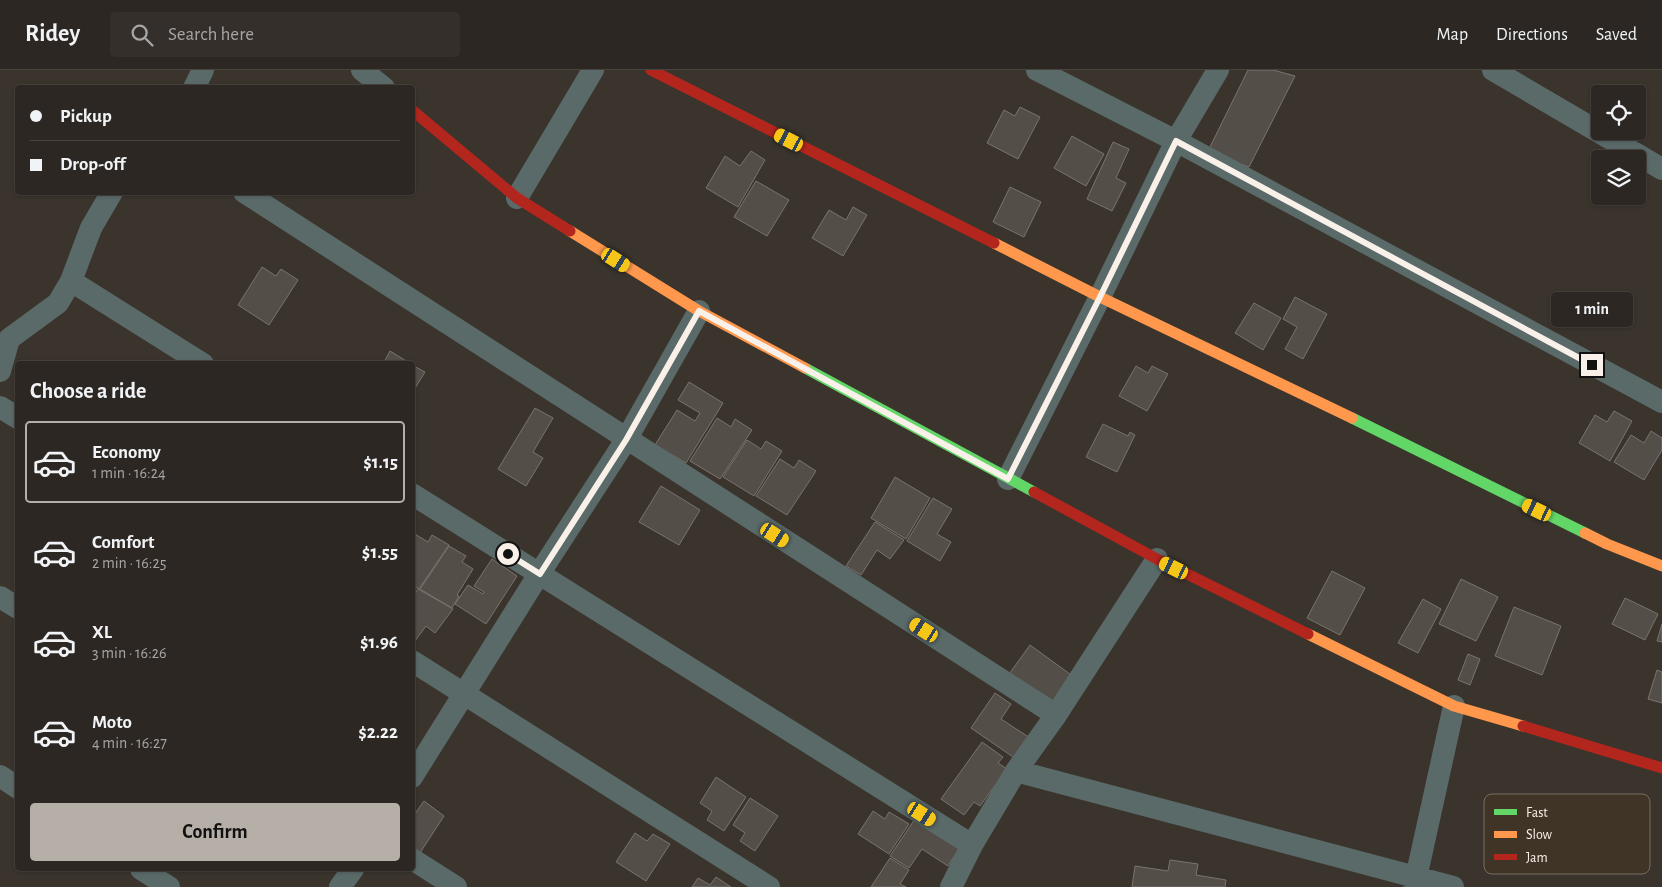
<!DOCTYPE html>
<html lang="en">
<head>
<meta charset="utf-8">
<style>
	:root { --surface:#2c2722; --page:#342f2a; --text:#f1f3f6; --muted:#a6a5a5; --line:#484440; --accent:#b6afa7 }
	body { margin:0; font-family:"Alegreya Sans",sans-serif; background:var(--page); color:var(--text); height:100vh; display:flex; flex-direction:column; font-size:19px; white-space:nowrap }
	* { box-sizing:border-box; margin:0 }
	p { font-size:16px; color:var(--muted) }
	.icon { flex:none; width:28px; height:28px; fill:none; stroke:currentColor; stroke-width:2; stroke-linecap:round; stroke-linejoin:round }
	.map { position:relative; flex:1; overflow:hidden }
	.panel { position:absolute; left:15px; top:291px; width:400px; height:510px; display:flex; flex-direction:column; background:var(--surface); border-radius:5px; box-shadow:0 1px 4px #0004,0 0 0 1px var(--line) }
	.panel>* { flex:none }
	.banner { position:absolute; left:15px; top:15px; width:400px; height:110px; border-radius:5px; box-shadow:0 1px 4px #0004,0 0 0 1px var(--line); display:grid; align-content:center; height:110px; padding:0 15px; background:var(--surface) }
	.tools { position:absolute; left:1591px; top:15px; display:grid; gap:10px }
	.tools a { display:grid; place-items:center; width:55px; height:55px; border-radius:5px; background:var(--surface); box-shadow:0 1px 4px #0004,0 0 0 1px var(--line); font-size:25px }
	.end { position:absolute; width:22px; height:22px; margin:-11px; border:6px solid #f9f1e9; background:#111; box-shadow:0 0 0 2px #111 }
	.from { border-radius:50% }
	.bubble { position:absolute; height:35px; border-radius:5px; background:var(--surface); box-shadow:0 1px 4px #0004,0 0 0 1px var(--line); font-size:16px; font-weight:700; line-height:35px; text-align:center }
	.car { position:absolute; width:15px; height:30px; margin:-15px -8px; border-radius:6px; box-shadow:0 0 4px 1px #0007; background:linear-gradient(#f5c518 24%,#345 0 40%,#f5c518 0 76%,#345 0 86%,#f5c518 0) }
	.banner b { display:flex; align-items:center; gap:18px; height:48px; font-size:19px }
	.banner b+b { border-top:1px solid var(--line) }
	.banner i { width:12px; height:12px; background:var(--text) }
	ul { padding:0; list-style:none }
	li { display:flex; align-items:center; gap:15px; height:82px; margin:0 10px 8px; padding:0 5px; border:2px solid transparent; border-radius:5px }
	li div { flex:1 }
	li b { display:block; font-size:19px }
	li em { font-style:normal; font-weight:700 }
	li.selected { border-color:var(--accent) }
	li>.icon { width:45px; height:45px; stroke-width:1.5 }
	h2 { padding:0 15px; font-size:22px; line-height:60px }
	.button { display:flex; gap:10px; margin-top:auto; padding:10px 15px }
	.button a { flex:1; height:58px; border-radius:5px; background:var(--accent); color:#111; font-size:20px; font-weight:700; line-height:58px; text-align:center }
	header { display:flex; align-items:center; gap:30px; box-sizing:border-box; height:70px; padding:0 25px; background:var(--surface); border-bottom:1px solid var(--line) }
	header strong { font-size:24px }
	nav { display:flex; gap:28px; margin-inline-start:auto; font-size:18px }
	.search { width:350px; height:45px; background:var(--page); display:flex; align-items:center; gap:12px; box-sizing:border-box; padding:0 18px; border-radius:5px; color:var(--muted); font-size:19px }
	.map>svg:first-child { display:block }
	.building { fill:#534e48; stroke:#7a746e }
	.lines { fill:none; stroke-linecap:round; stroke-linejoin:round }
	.street { stroke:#5a6a69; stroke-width:22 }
	.fast { stroke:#63d668; stroke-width:11 }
	.slow { stroke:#ff974d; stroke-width:11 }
	.jam { stroke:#b3261e; stroke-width:11 }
	.route { stroke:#f9f1e9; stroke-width:6 }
	.key { fill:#403427; stroke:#786d61; stroke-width:1 }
	.key-label { font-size:14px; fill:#f9f1e9 }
</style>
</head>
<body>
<header>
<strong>Ridey</strong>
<div class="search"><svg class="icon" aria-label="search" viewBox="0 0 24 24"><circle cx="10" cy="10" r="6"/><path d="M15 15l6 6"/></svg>Search here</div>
<nav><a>Map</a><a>Directions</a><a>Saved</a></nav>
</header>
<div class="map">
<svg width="1662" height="817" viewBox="0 0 1662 817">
	<rect width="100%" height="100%" fill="#3a342d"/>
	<path class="building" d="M1248,0H1273L1295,6L1249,97L1227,90L1209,79Z
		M1020,37L1040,47L1018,89L987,73L1004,40L1015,46Z
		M1072,66L1104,84L1086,116L1054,98Z
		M1113,72L1129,79L1116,108L1126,113L1112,141L1087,129Z
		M751,81L765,90L738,137L706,118L725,86L740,96Z
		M756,111L789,130L767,166L734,147Z
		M1010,117L1041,132L1024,167L993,152Z
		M853,137L867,145L843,186L812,168L829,140L846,150Z
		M262,197L276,206L281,199L298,210L269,255L238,235Z
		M1295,227L1327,244L1303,289L1285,279L1297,257L1283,249Z
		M1254,233L1281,248L1263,280L1235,263Z
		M390,281L411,294H383Z
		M412,295L425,302L412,323Z
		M1136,296L1148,303L1152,296L1168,304L1147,341L1119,326Z
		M689,312L723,333L686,393L655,375L677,340L695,351L700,343L678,330Z
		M535,338L553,348L533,382L543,388L526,416L498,399Z
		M1614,341L1632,351L1610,391L1579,373L1595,345L1607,352Z
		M717,348L731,357L735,349L752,360L720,409L690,391Z
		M1103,354L1128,366L1130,362L1135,365L1117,402L1086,387Z
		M1651,361L1662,368V380L1644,410L1614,392L1631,365L1644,373Z
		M747,370L761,379L766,371L782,381L754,426L723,407Z
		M780,389L794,398L799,390L816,401L787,445L756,426Z
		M895,407L930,428L906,469L871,448Z
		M661,416L700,440L679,475L639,452Z
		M933,428L952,439L937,464L951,472L940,491L907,471Z
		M875,452L904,470L890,489L877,480L861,505L846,496Z
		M413,463L428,472L432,465L449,475L419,519L412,515Z
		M449,476L466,486L462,492L473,499L457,525L459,526L452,538L420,519Z
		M492,489L517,506L486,554L455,534L468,515L483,524L484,522L474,516Z
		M1332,501L1365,518L1340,565L1307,548Z
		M1461,509L1498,527L1476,571L1439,554Z
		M418,519L453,539L435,563L426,556L412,575V527Z
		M1625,528L1658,544L1645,570L1612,554Z
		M1423,529L1441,539L1418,583L1398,573Z
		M1514,537L1561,556L1542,605L1495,586Z
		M1662,554V572L1657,571Z
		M1030,575L1074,607L1055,634L1007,607Z
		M1468,584L1480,589L1470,615L1458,610Z
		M1657,600L1662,602V633L1648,629Z
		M995,623L1011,634L1001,649L1030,668L1016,689L971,658Z
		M982,672L1003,687L998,693L1007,699L980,736L974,732L964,745L941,729Z
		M716,707L746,727L724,761L707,750L712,741L700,733Z
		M750,728L778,746L755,781L740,771L745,763L733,755Z
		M424,731L444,746L416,789L412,787V748Z
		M873,741L885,749L889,742L909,754L889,784L858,764Z
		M917,746L962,774L948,796L922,779L909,798L890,786Z
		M635,763L647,771L653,764L670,774L646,811L616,792Z
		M890,788L909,800L900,814L906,817H871Z
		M1170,790L1198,794L1196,805L1226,810L1225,817H1132L1135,796L1168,801Z
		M716,807L731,817H692L698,808L710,815Z"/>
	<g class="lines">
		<path class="street" d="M362,0L384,18
			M1037,0L1176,71L1662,332
			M1493,0L1662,99
			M194,18L203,0
			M244,122L1056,645
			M517,128L593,0
			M71,211L203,294
			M0,301L9,269L58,233L71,211L91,158L112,122
			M0,337L18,348
			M1008,409L1100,227L1176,71L1218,0
			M412,424L972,775
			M0,527L18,538
			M412,591L769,817
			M1016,701L1453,817
			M0,706L18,718
			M412,707L539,504L626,370L699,241
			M412,789L456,817
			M141,799L169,817
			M340,817L353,799
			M951,817L972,775L1016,701L1056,645L1157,489
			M1414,817L1454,636"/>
		<path class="fast" d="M805,298L1034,422
			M1352,348L1585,463"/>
		<path class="slow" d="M570,161L699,241L805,298
			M994,173L1100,227L1352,348
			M1585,463L1607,474L1662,496
			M1308,564L1454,636L1523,656"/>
		<path class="jam" d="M651,0L994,173
			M412,40L517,128L570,161
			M1034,422L1157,489L1308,564
			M1523,656L1662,698"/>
	</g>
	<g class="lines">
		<path class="route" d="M508,484L540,504L626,370L699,241L1008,409L1100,227L1176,71L1592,295"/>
	</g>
	<rect x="1484" y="724" width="166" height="80" rx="8" class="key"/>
	<rect x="1494" y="739" width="23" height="6" fill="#63d668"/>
	<rect x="1494" y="761" width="23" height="7" fill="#ff974d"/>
	<rect x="1494" y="784" width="23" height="6" fill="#b3261e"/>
	<g class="key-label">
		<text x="1526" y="747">Fast</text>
		<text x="1526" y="769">Slow</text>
		<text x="1526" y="792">Jam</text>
	</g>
</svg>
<div class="tools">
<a><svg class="icon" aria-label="locate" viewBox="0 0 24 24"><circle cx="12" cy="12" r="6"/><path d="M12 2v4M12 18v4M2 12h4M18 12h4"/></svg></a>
<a><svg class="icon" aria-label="layers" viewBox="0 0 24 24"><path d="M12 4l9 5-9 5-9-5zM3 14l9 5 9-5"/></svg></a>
</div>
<i class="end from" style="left:508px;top:484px"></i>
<i class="end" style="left:1592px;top:295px"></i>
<div class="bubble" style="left:1551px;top:222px;width:82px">1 min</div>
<i class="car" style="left:789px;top:70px;rotate:297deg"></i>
<i class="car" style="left:616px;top:190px;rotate:122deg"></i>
<i class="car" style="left:1537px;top:440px;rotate:296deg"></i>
<i class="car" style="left:775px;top:465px;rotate:123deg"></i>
<i class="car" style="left:1174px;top:498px;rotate:296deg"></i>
<i class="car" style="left:924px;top:560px;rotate:303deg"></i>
<i class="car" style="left:922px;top:744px;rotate:122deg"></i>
<div class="banner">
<b><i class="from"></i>Pickup</b>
<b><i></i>Drop-off</b>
</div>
<section class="panel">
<h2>Choose a ride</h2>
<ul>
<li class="selected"><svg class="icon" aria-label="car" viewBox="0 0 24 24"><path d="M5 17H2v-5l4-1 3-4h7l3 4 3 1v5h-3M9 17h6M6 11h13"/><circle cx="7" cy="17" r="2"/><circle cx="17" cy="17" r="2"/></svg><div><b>Economy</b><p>1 min · 16:24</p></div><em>$1.15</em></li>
<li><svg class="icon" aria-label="car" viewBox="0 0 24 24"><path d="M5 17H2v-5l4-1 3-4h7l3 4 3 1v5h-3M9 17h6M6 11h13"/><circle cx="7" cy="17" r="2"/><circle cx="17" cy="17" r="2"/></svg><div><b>Comfort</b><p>2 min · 16:25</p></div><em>$1.55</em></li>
<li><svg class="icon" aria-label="car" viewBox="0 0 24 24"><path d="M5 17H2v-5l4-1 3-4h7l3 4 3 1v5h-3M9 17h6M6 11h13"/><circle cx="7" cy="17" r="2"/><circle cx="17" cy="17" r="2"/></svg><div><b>XL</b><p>3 min · 16:26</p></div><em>$1.96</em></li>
<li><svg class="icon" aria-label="car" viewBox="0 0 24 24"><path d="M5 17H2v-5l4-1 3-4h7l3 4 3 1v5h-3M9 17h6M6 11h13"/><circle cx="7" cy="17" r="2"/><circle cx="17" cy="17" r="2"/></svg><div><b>Moto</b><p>4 min · 16:27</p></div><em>$2.22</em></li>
</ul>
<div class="button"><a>Confirm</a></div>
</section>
</div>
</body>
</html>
